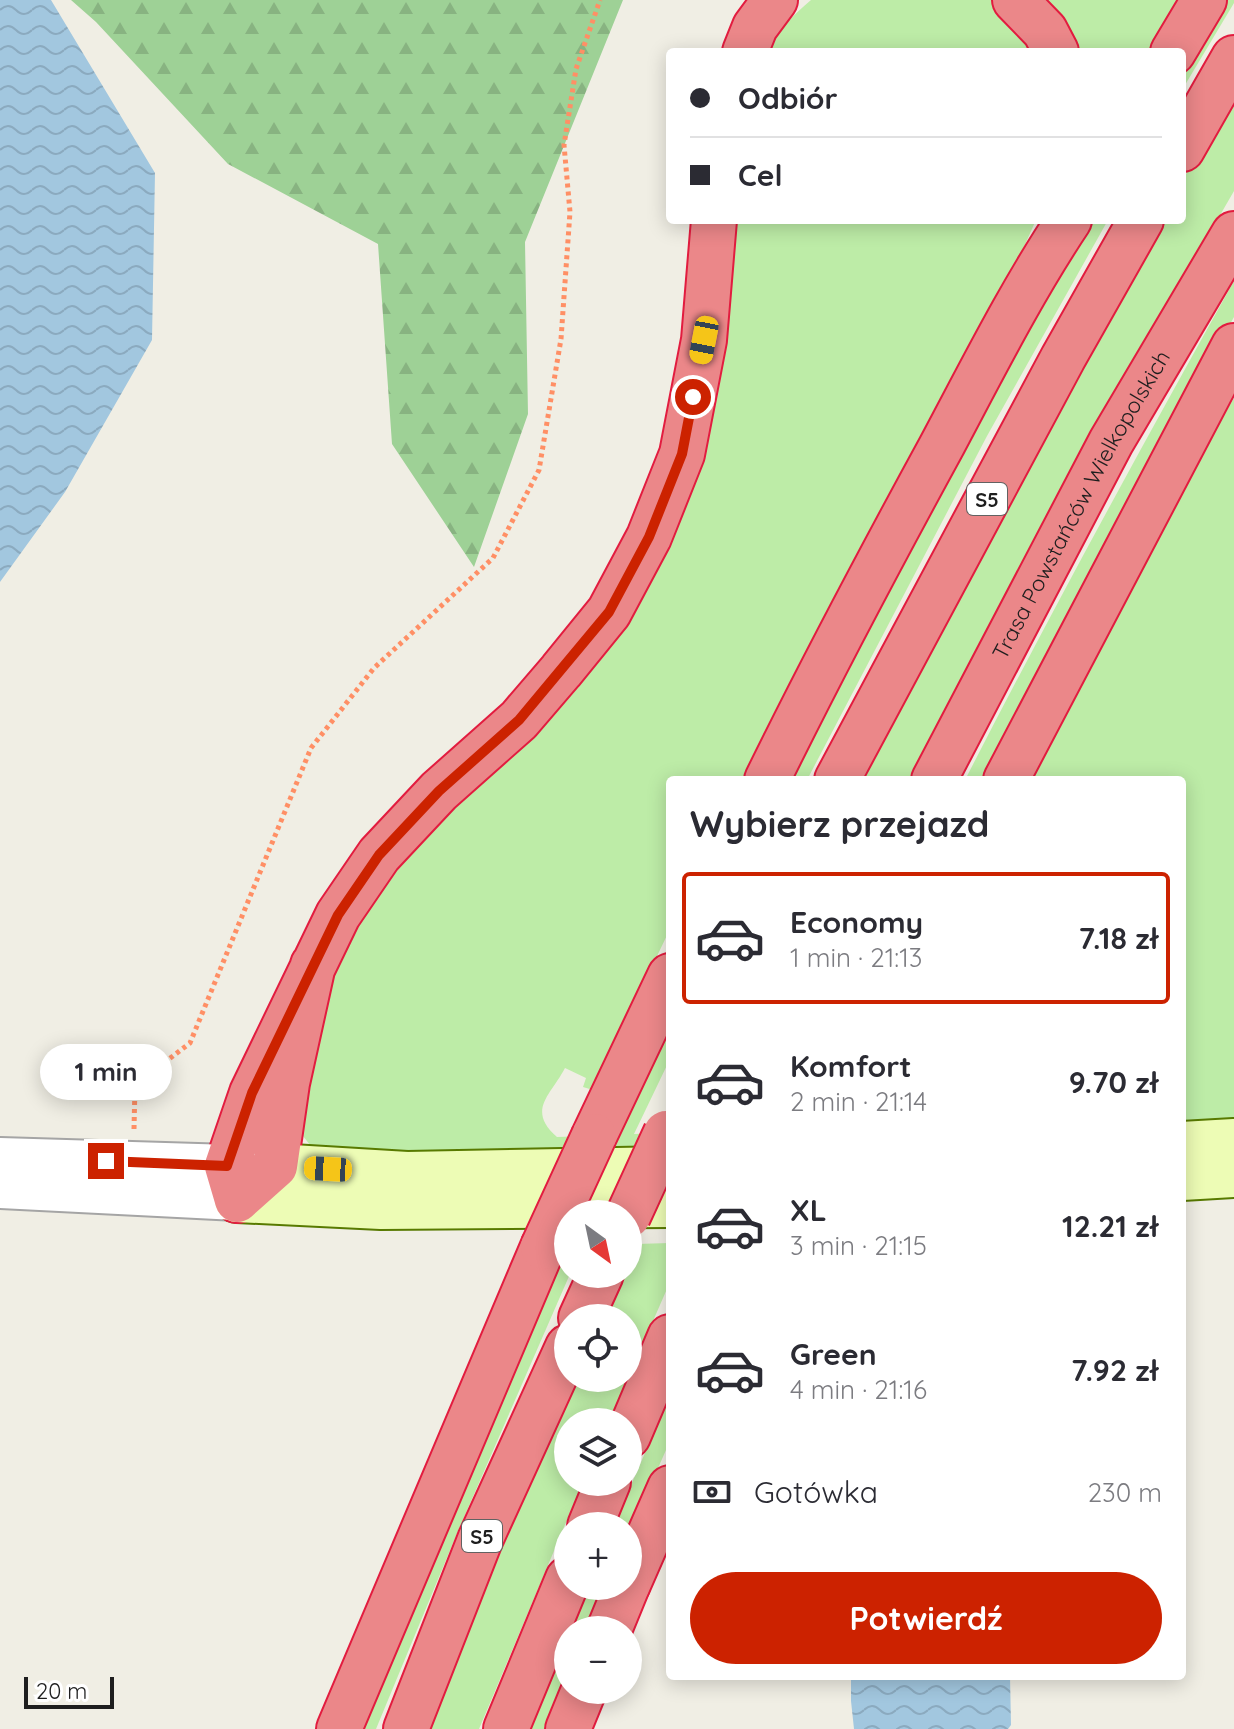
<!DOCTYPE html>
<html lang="pl">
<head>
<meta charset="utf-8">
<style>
	:root { --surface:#fff; --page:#f2f2f3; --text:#2b2b33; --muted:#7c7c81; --line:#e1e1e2; --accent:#c20 }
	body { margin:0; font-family:Quicksand,sans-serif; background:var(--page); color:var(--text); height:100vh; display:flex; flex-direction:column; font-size:30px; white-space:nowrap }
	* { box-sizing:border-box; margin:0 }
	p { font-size:26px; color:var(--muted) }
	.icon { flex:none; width:44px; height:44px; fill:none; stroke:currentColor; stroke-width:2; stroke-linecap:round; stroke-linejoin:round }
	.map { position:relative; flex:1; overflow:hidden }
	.sheet { position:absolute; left:666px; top:776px; width:520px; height:904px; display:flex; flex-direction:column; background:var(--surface); border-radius:8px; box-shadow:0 4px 20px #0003 }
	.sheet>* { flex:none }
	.guide { position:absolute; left:666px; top:48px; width:520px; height:176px; border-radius:8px; box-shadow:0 4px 20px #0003; display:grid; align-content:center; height:176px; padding:0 24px; background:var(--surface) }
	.needle { width:52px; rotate:147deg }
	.controls { position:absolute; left:554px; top:1200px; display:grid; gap:16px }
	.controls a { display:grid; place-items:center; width:88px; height:88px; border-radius:50%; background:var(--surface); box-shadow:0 4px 20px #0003; font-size:40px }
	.scale { position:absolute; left:24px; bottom:20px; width:90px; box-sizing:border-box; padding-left:8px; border:4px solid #1e1e1e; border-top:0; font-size:22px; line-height:28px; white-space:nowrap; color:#1e1e1e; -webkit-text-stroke:6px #fff; paint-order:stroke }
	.end { position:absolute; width:36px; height:36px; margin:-18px; border:10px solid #c20; background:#fff; box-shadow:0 0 0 4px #fff }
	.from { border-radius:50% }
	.bubble { position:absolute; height:56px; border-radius:28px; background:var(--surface); box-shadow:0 4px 20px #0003; font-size:26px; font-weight:800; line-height:56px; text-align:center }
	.car { position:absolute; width:24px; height:48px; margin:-24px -12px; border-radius:10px; box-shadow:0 0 6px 2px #0007; background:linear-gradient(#f5c518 24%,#345 0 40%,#f5c518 0 76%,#345 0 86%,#f5c518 0) }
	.guide b { display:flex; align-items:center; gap:28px; height:76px; font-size:30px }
	.guide b+b { border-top:2px solid var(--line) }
	.guide i { width:20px; height:20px; background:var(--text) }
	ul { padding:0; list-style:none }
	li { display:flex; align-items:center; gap:24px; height:132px; margin:0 16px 12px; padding:0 8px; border:4px solid transparent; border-radius:8px }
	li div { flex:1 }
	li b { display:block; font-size:30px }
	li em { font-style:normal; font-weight:800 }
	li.current { border-color:var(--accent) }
	li>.icon { width:72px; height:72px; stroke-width:1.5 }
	h2 { padding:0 24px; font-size:36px; line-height:96px }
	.pay { display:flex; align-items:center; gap:20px; height:88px; padding:0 24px; font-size:30px }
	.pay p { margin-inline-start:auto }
	.button { display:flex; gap:16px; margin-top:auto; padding:16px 24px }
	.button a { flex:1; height:92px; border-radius:48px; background:var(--accent); color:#fff; font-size:32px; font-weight:800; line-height:92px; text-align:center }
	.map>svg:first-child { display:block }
	.grass { fill:#bdeca7 }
	.forest { fill:url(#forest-firs) }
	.water { fill:url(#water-waves) }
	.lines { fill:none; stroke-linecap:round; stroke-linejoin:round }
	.tertiary-casing { stroke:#a5a5a5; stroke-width:44 }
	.secondary-casing { stroke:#587a00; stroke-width:48 }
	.motorway-casing { stroke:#e21c3f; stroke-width:48 }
	.path { stroke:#ff8f65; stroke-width:5; stroke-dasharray:4 4; stroke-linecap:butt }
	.tertiary { stroke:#fff; stroke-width:40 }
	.secondary { stroke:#edfcb5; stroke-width:44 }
	.motorway { stroke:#eb8789; stroke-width:44 }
	.motorway-bridge-casing { stroke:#e21c3f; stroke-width:48; stroke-linecap:butt }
	.motorway-bridge { stroke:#eb8789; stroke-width:44 }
	.route { stroke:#c20; stroke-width:10 }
	.labels { text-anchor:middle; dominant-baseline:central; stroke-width:8; stroke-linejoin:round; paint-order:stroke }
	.shield { fill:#fff; stroke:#626262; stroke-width:2 }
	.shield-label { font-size:20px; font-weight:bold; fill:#1e1e1e }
	.street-label { font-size:22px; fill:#1e1e1e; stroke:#fff }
</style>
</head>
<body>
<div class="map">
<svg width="1234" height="1729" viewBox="0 0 1234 1729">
	<defs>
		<pattern id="forest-firs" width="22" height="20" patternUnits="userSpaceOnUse" patternTransform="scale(2)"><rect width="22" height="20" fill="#9ed196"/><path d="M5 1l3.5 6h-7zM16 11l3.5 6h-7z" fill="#88b381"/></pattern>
		<pattern id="water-waves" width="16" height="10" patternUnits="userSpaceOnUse" patternTransform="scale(2)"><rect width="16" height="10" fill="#a2c7df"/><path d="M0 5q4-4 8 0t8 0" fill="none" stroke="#8baabf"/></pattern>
	</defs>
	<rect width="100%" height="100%" fill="#f0eee4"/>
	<path class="grass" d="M811,0H994L1040,52H766C778,31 793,15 811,0Z
		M1044,0H1183L1153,52H1077Z
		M1215,0H1234V3L1182,90V55Z
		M1234,91V191L1163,314L914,780H858L1160,220H1182V181Z
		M729,220H1036L1010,278L789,691L744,780H670V929L593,1090L583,1087L586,1078L565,1068C551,1095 526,1110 557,1137L615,1135L670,1018V1059L634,1134L670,1133V1162L314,1150L303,1136L298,1125L320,1002L372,892L612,637Z
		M1087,220H1108L987,436L807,780H787Z
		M1234,281V317L1138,489L985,780H965C1051,612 1142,446 1234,281Z
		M1234,398V1132L1182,1135V780H1028L1208,442Z
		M670,1243V1282L609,1422H568V1482H583L479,1729H425L544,1446L575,1378H628V1318H602L623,1274H628V1263L636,1244Z
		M563,1247H568V1274H570L458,1531L376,1729H357Z
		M670,1396V1441L628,1536V1526H613Z
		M587,1586H607L588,1630H569Z
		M568,1632V1676L547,1729H527Z"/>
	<path class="forest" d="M71,0H623L525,242L528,414L474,567L392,444L378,244L228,164L96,22Z"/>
	<path class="water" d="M0,0H51L155,173L152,340L65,492L0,582Z
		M851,1676H1010L1011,1725L1008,1729H854L851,1701Z"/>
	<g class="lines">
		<defs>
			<path id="tertiary" d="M0,1158L260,1166
				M0,1188L237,1200"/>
			<path id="secondary" d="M1182,1144L1234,1141
				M275,1166L407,1174L670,1169
				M1182,1178L1234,1175
				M237,1200L381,1207L670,1205"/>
			<g id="motorway">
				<path d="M1015,0L1045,31L1056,52"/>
				<path d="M745,52L755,27L775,0"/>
				<path d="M1173,52L1204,0"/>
				<path d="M1182,149L1234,58"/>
				<path d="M767,780C822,668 881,557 941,447C982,370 1021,292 1069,220"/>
				<path d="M837,780L1063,358L1141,220"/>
				<path id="s1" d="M934,780L1111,442L1234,234"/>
				<path d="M1006,780L1234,346"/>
				<path d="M313,965L287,1083L275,1166L237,1200L227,1166L252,1093L338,915L379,855L439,791L519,720L561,671L609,612L649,537L682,454L704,340L714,220"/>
				<path d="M594,1136L670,976"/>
				<path d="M581,1318L601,1274"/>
				<path d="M628,1436L670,1337"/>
				<path d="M590,1526L608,1482"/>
				<path d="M628,1584L670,1488"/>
				<path d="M609,1630L627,1586"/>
				<path d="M339,1729L543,1247"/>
				<path d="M406,1729L480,1540L568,1347"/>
				<path d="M506,1729L568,1579"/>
				<path d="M568,1729L584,1690"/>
			</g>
		</defs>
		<use href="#tertiary" class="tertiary-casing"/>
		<use href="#secondary" class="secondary-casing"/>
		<use href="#motorway" class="motorway-casing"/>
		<path class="path" d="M134,1129L135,1085L190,1043L311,748L374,668L493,558L539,470L561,339L570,212L564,145L576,69L600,0"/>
		<use href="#tertiary" class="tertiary"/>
		<use href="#secondary" class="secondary"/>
		<use href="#motorway" class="motorway"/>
		<defs>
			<path id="motorway-bridge" d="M628,1216L666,1133
				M543,1247L594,1136"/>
		</defs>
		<use href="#motorway-bridge" class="motorway-bridge-casing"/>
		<use href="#motorway-bridge" class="motorway-bridge"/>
	</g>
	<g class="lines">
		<path class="route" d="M106,1161L227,1166L252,1093L338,915L379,855L439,791L519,720L609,612L649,537L682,454L693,397"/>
	</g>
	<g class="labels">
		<g class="shield">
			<rect x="967" y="483" width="40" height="32" rx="6"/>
			<rect x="462" y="1520" width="40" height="32" rx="6"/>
		</g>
		<g class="shield-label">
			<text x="987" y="499">S5</text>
			<text x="482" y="1536">S5</text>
		</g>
		<g class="street-label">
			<text stroke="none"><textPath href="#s1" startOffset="312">Trasa Powstańców Wielkopolskich</textPath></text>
		</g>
	</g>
</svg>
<div class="controls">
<a><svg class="needle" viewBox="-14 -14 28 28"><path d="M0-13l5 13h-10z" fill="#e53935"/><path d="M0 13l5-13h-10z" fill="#7c7c81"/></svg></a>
<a><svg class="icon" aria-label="locate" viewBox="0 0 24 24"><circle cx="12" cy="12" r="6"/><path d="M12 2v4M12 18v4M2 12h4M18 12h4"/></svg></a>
<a><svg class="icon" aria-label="layers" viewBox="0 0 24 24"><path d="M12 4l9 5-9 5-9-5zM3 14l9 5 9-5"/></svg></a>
<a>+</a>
<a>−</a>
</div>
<div class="scale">20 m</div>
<i class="end from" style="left:693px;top:397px"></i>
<i class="end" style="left:106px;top:1161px"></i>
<div class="bubble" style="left:40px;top:1044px;width:132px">1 min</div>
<i class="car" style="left:704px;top:340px;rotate:191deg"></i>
<i class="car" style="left:328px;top:1169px;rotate:273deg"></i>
<div class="guide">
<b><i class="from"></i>Odbiór</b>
<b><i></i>Cel</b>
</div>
<section class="sheet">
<h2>Wybierz przejazd</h2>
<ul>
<li class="current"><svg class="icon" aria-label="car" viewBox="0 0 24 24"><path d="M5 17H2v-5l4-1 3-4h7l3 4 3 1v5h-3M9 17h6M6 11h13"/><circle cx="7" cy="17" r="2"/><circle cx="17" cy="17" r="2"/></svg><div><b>Economy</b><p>1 min · 21:13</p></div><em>7.18 zł</em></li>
<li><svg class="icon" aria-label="car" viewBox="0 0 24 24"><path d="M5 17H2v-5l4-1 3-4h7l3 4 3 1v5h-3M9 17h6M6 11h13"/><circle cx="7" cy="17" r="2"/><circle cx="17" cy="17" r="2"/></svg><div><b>Komfort</b><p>2 min · 21:14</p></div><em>9.70 zł</em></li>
<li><svg class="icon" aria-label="car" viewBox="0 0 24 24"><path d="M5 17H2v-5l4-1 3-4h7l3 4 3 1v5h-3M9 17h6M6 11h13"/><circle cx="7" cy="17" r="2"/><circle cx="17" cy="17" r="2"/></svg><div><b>XL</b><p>3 min · 21:15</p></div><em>12.21 zł</em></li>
<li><svg class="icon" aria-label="car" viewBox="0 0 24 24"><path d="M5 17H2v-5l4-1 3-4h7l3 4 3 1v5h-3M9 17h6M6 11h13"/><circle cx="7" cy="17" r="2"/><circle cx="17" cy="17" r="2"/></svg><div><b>Green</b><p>4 min · 21:16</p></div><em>7.92 zł</em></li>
</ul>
<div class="pay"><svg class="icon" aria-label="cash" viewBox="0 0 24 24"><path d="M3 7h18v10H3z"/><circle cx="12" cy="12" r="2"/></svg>Gotówka<p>230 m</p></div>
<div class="button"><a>Potwierdź</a></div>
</section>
</div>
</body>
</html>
